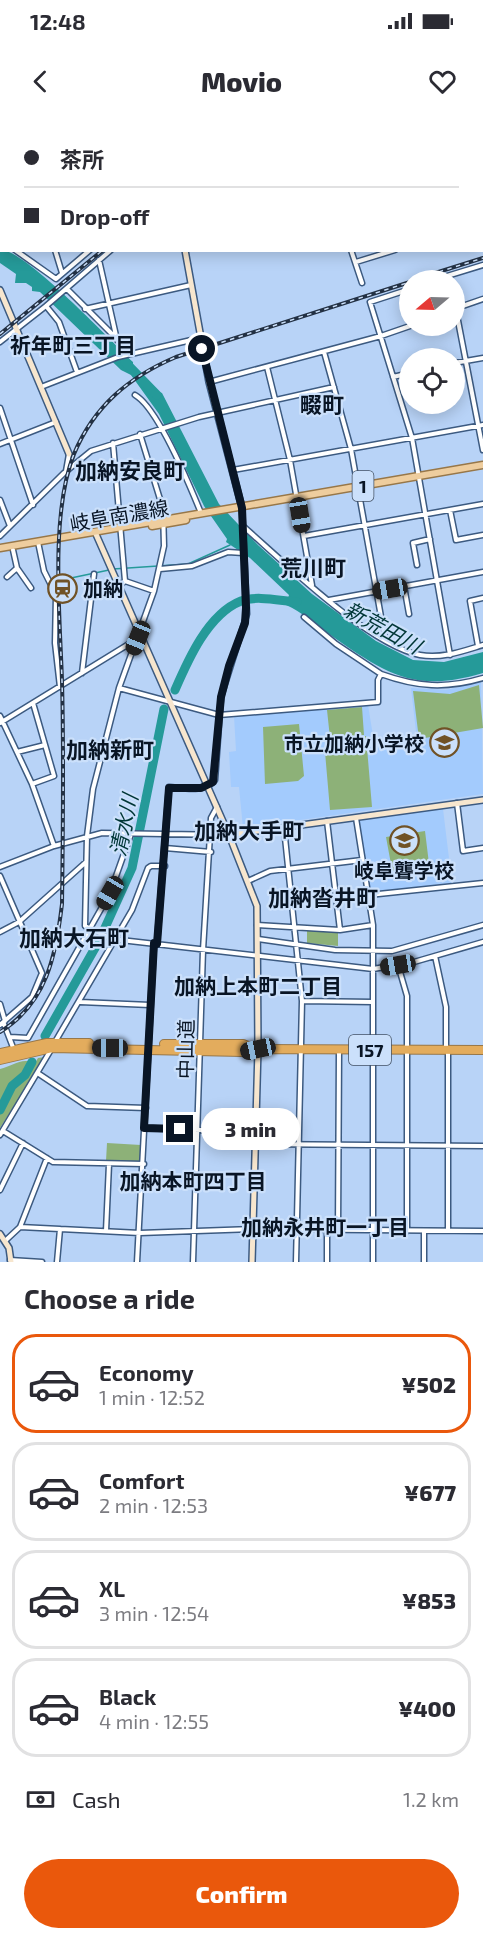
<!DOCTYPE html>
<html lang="en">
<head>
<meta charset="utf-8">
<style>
	:root { --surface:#fff; --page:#f2f2f3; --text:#2b2b33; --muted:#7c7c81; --line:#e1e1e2; --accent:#ea580c }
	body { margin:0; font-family:"Exo 2","Noto Sans JP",sans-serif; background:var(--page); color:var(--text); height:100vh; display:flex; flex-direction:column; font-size:22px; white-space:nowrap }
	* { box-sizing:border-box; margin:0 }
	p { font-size:20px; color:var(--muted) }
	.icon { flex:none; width:33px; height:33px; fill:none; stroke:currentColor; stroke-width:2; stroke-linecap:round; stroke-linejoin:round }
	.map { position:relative; height:1142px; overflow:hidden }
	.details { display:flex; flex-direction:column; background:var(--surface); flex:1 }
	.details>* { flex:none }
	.hud { position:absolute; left:0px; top:0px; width:483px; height:132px; box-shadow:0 3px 15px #0003; display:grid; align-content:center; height:132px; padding:0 24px; background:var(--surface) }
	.needle { width:39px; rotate:251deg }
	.fabs { position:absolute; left:399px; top:150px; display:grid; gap:12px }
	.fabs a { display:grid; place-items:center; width:66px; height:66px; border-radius:50%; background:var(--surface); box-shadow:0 3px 15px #0003; font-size:30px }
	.end { position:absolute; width:27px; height:27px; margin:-14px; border:8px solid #091525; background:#fff; box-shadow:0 0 0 3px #fff }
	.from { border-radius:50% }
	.bubble { position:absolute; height:42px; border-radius:21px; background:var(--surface); box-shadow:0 3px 15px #0003; font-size:20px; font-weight:800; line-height:42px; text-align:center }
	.car { position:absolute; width:18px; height:36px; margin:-18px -9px; border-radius:8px; box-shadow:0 0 4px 2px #0007; background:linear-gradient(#222 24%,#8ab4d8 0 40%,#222 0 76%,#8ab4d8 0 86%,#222 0) }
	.hud b { display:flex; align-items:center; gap:21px; height:57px; font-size:22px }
	.hud b+b { border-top:2px solid var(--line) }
	.hud i { width:15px; height:15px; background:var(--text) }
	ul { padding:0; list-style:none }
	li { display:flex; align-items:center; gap:18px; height:99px; margin:0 12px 9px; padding:0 12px; border:3px solid var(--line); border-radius:24px }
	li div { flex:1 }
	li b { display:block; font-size:22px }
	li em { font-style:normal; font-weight:800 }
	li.on { border-color:var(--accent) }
	li>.icon { width:54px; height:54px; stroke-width:1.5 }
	h2 { padding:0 24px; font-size:27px; line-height:72px }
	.pay { display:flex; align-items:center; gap:15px; height:66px; padding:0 24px; font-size:22px }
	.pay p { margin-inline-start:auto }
	.action { display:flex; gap:12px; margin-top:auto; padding:12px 24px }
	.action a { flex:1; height:69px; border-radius:36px; background:var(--accent); color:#fff; font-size:24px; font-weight:800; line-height:69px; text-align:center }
	.status { display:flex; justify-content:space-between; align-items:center; height:42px; padding:0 30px; background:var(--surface); direction:ltr }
	.status svg { height:16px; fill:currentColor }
	header { display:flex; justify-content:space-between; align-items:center; height:78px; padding:0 24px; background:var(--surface); font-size:27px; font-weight:800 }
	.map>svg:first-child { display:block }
	.built { fill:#a3cbfd }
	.green { fill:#8db178 }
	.water { fill:#259a99 }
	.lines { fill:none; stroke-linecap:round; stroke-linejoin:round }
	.stream { stroke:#259a99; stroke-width:1.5 }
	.river { stroke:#259a99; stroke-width:9 }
	.street-casing { stroke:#3c5a80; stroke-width:7 }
	.secondary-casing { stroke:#3c5a80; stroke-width:8 }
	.primary-casing { stroke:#977749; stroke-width:9 }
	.highway-casing { stroke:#977749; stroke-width:10 }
	.street { stroke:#fff; stroke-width:4 }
	.secondary { stroke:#f7e6ce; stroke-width:5 }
	.primary { stroke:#eecd9e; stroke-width:6 }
	.highway { stroke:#e3ac5d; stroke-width:8 }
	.rail-casing { stroke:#233144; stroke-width:4 }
	.rail { stroke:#cbe0fb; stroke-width:1.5; stroke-dasharray:4.5; stroke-linecap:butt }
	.route { stroke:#091525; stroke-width:8 }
	.labels { text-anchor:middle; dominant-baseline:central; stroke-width:4.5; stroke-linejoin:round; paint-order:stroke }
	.shield { fill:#cbe0fb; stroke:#435265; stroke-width:1.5 }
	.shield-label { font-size:18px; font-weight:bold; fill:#091525 }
	.street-label { font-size:20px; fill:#091525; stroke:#cbe0fb }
	.poi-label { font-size:20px; font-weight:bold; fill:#091525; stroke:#cbe0fb; text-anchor:start }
	.neighbourhood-label { font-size:21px; font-weight:bold; fill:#091525; stroke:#cbe0fb }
	.water-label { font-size:21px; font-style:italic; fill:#003636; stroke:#cbe0fb }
	.quarter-label { font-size:22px; font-weight:bold; fill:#091525; stroke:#cbe0fb }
</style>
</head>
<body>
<div class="status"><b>12:48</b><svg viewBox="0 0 49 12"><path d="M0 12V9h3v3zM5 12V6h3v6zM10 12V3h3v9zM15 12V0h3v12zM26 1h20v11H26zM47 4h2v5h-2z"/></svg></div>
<header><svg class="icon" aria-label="back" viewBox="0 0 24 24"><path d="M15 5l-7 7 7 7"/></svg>Movio<svg class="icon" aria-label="heart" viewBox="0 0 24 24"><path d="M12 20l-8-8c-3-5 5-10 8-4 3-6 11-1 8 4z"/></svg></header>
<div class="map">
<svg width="483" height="1142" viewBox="0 0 483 1142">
	<rect width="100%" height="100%" fill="#b8d3f7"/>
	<path class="built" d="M481,562L483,674L243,708L239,667H231L229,632L236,631L234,596L368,585L375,628L406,624V622L417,620L411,568L446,570Z
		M443,689L452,763L370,772L358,700Z"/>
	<path class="green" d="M479,565L483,608L419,619L413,571L450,574Z
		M362,587L364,615L330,618L327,590Z
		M299,604L304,656L298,661L265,664L263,607Z
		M366,616L372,687L330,690L325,632L328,628V619Z
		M425,711L430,752L393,755L386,717Z
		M307,809L338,811V826L307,823Z
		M45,937L0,1008V949C13,946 21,937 35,943L38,938Z
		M107,1023L141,1025L140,1042L106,1041Z"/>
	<path class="water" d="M0,126L2,130C27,132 109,219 133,242V254L139,262L162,273L219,384L258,425L312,474L376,521L413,540L444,542L483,532V553C413,574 385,553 329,514C314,504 302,492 286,485L289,475L250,438L226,422L227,419L204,386L159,294L131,255L121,250L40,172L32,171V167L26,163H15L16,154L0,143Z"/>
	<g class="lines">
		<path class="stream" d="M113,449L188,444L230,425
			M52,462L109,450"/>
		<path class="river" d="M125,242L157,275
			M175,570C188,540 208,494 241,481C257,475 281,481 297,482
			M45,916L99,821L132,748L164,589
			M0,990L12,966L25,955L32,942"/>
		<defs>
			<path id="street" d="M18,0V2
				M54,0V2
				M89,0V2
				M126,0L127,2
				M223,0V2
				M305,0V2
				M394,0V2
				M474,0L475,2
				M73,2L78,0
				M255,2L257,0
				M273,2L275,0
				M482,12L483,11
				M0,23H2
				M0,70L2,75
				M482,75L483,79
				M482,99L483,98
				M0,111H2
				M0,119L2,120
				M15,130L56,159L90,130
				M55,130L62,153
				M351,130L362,163
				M99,140L117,220L133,233
				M356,142L395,130
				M434,160L483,145
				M67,169L117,219
				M410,169L370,182L412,318L450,535
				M454,180L483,330
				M46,186L111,130
				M85,189L191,165
				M454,189L483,179
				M0,222L46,186L59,202L77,252
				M324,232L351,329L385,519
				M454,243L483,238
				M267,247L290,340L312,465
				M393,257L410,253
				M209,262L381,216L410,206
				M41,267L118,237L200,218
				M135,275C158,288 190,366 201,393
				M0,288L33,385
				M140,314L163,389L164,426L154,471L119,568L93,669L87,716L85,806L112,819L373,849L414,842L483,822
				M113,323L125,461
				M0,324L56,302
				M233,350L483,305
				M66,351L69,334
				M0,380L10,406
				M450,390L456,420L483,415
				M244,407C285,443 369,525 420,535C442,539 463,531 483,525
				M0,416L64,353L91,331L199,297L334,267
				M304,416L483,384
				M38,422L44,451L56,475L55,523L60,567
				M417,445L413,423L430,419
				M17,448L31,468
				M160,449L192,446L228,432L243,433
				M7,457L17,448L13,430
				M125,461L154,471
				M404,466L409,494
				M92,472L116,469L125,461
				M329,480L483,452
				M304,497L336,524L381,554
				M478,526L470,481L483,478
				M82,553L94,454
				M119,568L219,595L378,582V560L381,554C417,567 446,569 483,558
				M0,596L32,664L54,726
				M0,603L137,519
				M17,632L45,625
				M32,664L54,656L33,583
				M457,683L463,731L483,728
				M356,698L373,805V1142
				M327,701L340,810
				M284,708L302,881L296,1142
				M165,728L211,732
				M0,747L54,726L102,713L229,715
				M0,756L42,853L32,877L0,905
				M248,761L270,751L362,740
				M369,775L483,763
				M257,805L340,810L373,805
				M0,812L19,802L86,742
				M258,819L335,830L392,831L483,805
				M157,823L169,667C184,668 205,673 215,660L221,577L247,494L242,388
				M435,836L446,887V929
				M398,845L407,876V1111
				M302,881L373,882
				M80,882L150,885
				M0,884L5,901
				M4,904L14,930
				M10,917L28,918L110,773L131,714
				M55,922L132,790L148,748L151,746H165
				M39,954L87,986L146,988
				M144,1008L256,1012
				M3,1011L53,1042L144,1044
				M0,1015L52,928
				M256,1024L483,1026
				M0,1070L23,1023
				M20,1107L140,1113L253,1109L483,1111
				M338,1110L339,931
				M448,1110V931
				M106,1111L109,1044
				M424,1111V1142
				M5,1121L20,1107L47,1038
				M10,1140L42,1142
				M57,1142L60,1109
				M137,1142L154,823
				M193,1142L203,830L211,698L217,687
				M327,1142V1110"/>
			<path id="secondary" d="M169,0V2
				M185,130L209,262L242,388
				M0,170L69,334
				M95,412L229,715L257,786L258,929L252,1142
				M229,715L483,680
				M0,1114L9,1128L11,1142"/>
			<path id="primary" d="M152,406L186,400
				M0,428L483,345"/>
			<path id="highway" d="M164,924H243L256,929
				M0,933L47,923H89
				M0,940L52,928L243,932L258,929L483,930"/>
		</defs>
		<use href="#street" class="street-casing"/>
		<use href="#secondary" class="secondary-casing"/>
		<use href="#primary" class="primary-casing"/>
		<use href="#highway" class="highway-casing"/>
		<use href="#street" class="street"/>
		<use href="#secondary" class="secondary"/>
		<use href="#primary" class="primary"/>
		<use href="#highway" class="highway"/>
		<defs>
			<path id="rail" d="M260,2L262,0
				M413,160L483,138
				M0,214L103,130
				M0,912C47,883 56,835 62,784C63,710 64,635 62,561C60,496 50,394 74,334C94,286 129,257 176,237L410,162"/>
		</defs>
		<use href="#rail" class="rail-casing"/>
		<use href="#rail" class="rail"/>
	</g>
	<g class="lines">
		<path class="route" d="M180,1009L144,1008L154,823L157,824L169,668H201L213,662L221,577L229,546L245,503L246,488L242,388L202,229"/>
	</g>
	<defs>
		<symbol id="station-ring" viewBox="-11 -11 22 22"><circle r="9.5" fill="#cbe0fb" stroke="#705226" stroke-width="1.5"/><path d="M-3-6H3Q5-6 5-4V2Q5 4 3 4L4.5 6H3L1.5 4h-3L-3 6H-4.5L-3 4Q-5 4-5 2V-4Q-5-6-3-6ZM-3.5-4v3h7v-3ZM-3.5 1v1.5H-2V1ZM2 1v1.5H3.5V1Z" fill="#705226"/></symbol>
		<symbol id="school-ring" viewBox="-11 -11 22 22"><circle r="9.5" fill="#cbe0fb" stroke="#705226" stroke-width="1.5"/><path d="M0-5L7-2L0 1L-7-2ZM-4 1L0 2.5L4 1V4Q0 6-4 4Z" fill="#705226"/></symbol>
	</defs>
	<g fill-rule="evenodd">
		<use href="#station-ring" x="46" y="452" width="33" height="33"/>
		<use href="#school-ring" x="428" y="606" width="33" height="33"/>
		<use href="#school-ring" x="388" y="704" width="33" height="33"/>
	</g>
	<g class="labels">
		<g class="shield">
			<rect x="352.5" y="351" width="21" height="30" rx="4.5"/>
			<rect x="349" y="915" width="42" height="30" rx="4.5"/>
		</g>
		<g class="shield-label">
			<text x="363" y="366">1</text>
			<text x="370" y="930">157</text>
		</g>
		<g class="street-label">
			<text transform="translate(119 395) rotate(-10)">岐阜南濃線</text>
			<text transform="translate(185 929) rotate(-89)">中山道</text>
		</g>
		<g class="poi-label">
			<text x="83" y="468">加納</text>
			<text x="424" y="623" text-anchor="end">市立加納小学校</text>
			<text x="404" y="750" text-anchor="middle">岐阜聾学校</text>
		</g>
		<g class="neighbourhood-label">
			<text x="73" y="224">祈年町三丁目</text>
			<text x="258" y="865">加納上本町二丁目</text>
			<text x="193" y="1060">加納本町四丁目</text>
			<text x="325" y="1106">加納永井町一丁目</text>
		</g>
		<g class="water-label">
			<text transform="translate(383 507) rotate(29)">新荒田川</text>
			<text transform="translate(123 705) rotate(-78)">清水川</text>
		</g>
		<g class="quarter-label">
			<text x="322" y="284">畷町</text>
			<text x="130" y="350">加納安良町</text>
			<text x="313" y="447">荒川町</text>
			<text x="110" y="629">加納新町</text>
			<text x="249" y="710">加納大手町</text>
			<text x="323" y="777">加納沓井町</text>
			<text x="74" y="817">加納大石町</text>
		</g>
	</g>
</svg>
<div class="fabs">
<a><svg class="needle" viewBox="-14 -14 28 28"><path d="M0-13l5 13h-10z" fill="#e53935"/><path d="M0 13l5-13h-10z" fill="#7c7c81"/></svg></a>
<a><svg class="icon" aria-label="locate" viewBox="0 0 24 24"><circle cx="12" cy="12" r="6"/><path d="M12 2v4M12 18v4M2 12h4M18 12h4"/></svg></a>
</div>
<i class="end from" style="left:202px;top:229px"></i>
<i class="end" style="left:180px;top:1009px"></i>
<div class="bubble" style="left:201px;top:988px;width:99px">3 min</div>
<i class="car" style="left:300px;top:395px;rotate:171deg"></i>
<i class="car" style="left:390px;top:469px;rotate:260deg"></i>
<i class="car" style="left:138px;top:518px;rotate:202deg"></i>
<i class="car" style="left:110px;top:773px;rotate:210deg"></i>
<i class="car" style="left:398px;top:845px;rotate:261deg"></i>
<i class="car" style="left:110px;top:928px;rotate:270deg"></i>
<i class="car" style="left:258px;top:929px;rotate:258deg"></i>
<div class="hud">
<b><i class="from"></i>茶所</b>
<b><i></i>Drop-off</b>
</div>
</div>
<section class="details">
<h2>Choose a ride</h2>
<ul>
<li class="on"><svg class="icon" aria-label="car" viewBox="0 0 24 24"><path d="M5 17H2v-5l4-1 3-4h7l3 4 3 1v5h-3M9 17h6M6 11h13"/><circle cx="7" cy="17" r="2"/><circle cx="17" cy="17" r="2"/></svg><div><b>Economy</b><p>1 min · 12:52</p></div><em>¥502</em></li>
<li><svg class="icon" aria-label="car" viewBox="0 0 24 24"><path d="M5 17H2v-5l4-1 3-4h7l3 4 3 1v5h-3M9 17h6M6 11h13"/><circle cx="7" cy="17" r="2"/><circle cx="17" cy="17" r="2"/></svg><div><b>Comfort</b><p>2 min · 12:53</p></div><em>¥677</em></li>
<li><svg class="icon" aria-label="car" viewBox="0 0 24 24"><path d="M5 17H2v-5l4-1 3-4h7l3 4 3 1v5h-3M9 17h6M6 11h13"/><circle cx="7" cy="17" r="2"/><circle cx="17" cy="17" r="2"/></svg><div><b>XL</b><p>3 min · 12:54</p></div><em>¥853</em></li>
<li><svg class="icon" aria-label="car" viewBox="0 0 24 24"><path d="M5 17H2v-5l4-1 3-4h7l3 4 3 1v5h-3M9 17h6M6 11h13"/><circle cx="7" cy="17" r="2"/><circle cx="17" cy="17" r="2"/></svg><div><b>Black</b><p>4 min · 12:55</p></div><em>¥400</em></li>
</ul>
<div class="pay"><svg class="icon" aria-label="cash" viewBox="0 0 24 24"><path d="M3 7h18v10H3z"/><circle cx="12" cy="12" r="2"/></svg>Cash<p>1.2 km</p></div>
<div class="action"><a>Confirm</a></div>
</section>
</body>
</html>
